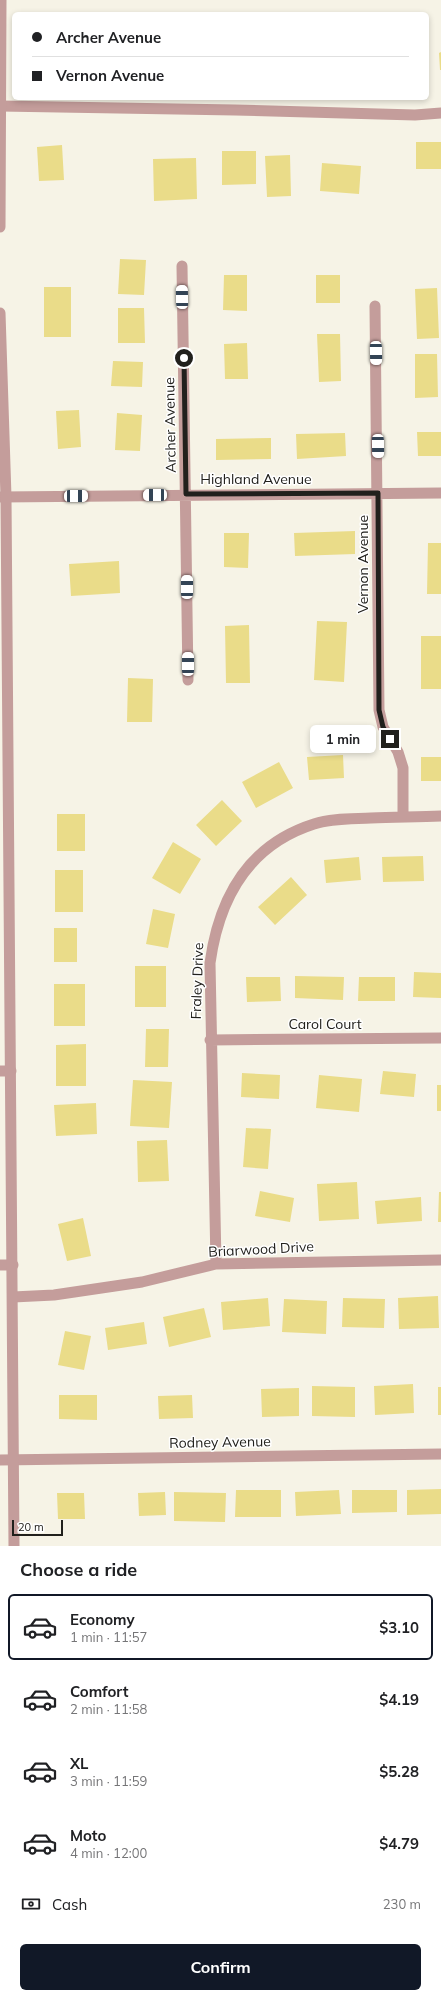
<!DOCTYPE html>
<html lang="en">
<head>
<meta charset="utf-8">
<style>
	:root { --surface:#fff; --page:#f6f6f6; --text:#202124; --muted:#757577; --line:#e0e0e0; --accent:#111827 }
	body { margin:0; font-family:Mulish,sans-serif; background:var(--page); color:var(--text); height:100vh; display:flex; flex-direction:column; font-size:15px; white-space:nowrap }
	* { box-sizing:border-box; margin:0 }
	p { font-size:13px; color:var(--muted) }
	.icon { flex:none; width:22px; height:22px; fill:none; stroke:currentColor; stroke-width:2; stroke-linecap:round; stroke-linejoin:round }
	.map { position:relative; height:1546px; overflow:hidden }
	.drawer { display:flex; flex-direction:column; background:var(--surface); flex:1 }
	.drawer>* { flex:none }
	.hud { position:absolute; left:12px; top:12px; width:417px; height:88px; border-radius:6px; box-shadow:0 2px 6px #0003; display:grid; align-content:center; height:88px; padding:0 20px; background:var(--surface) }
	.scale { position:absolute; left:12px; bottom:10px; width:51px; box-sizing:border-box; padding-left:4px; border:2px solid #21201c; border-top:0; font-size:11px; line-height:14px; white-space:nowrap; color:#21201c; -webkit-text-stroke:3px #fff; paint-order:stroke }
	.end { position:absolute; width:18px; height:18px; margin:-9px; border:5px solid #21201c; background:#fff; box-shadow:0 0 0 2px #fff }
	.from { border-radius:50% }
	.bubble { position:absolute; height:28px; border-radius:6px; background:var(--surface); box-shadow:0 2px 6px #0003; font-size:13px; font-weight:700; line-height:28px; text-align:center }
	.car { position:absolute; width:12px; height:24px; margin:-12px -6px; border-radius:5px; box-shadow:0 0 3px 1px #0007; background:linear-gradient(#fff 24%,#345 0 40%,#fff 0 76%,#345 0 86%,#fff 0) }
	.hud b { display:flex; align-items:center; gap:14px; height:38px; font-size:15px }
	.hud b+b { border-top:1px solid var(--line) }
	.hud i { width:10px; height:10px; background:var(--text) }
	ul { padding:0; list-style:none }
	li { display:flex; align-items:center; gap:12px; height:66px; margin:0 8px 6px; padding:0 12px; border:2px solid transparent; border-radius:6px }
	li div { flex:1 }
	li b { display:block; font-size:15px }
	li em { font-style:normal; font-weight:700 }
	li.active { border-color:var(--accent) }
	li>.icon { width:36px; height:36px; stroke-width:1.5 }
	h2 { padding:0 20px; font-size:18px; line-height:48px }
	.pay { display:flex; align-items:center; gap:10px; height:44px; padding:0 20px; font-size:15px }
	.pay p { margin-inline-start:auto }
	.button { display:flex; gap:8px; margin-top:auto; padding:8px 20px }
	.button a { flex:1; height:46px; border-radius:6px; background:var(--accent); color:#fff; font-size:16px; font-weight:700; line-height:46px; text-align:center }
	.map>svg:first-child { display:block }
	.building { fill:#eadc89 }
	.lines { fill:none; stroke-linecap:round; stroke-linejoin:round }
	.minor { stroke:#c49d9b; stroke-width:11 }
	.tertiary { stroke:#c49d9b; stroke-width:11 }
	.route { stroke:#21201c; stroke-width:5 }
	.labels { text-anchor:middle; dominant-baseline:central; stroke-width:3; stroke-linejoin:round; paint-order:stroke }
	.street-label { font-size:14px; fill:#21201c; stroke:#fff }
</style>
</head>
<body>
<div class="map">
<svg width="441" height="1546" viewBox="0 0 441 1546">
	<rect width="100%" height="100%" fill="#f6f3e6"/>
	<path class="building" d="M441,52V70H440L439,53Z
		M416,142H441V169H416Z
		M62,145L64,180L39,181L37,147Z
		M222,151H256V184L222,185Z
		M290,155L291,196L267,197L265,156Z
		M196,158L197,199L154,201L153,159Z
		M322,163L361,166L359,194L320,191Z
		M120,259L146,260L144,295L118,294Z
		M224,275H247V311L223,310Z
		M316,275H340V303H316Z
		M44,287H71V337H44Z
		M437,288L439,338L417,339L415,289Z
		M118,308H144L145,343H118Z
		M317,334H340L341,381L319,382Z
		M247,343L248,379H225L224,344Z
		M415,354H437L438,397L415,398Z
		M113,361L143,362L142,387L111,386Z
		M79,410L81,447L58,449L56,411Z
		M117,413L142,415L140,451L115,450Z
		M417,432H441V456H418Z
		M345,433L346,456L297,459L296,434Z
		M271,438V459L216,460V439Z
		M355,531V554L295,556L294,533Z
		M224,533H249L248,568L224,567Z
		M428,543H441V594H427Z
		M119,561L120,593L71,596L69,564Z
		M317,621L347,622L344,682L314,680Z
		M249,625L250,683H226L225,626Z
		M421,636H441V689H421Z
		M128,678L153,679L152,722H127Z
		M343,755L344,778L309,780L307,757Z
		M421,757H441V781H421Z
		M279,762L293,788L256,808L242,782Z
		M222,800L242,821L216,846L196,825Z
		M57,814H85V851H57Z
		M173,842L201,859L180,894L152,878Z
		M423,856L424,881L383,882L382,857Z
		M359,857L361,880L326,883L324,860Z
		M55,870H83V912H55Z
		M291,877L307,895L275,925L258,907Z
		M153,909L175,914L168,948L146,944Z
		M54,928H77V962H54Z
		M135,966H166V1007H135Z
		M414,972L441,973V998L413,997Z
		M295,976L344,977L343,1000L295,998Z
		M246,977H280L281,1001L247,1002Z
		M359,977H395V1001H358Z
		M54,984H85V1026H54Z
		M146,1029H169L168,1067H145Z
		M86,1044V1086H56V1045Z
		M383,1071L416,1074L414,1097L380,1094Z
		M242,1073L280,1075L279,1099L241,1097Z
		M319,1075L362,1079L359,1112L316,1108Z
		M133,1080L172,1082L169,1128L130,1126Z
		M437,1085H441V1111H437Z
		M96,1103L97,1134L56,1136L54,1105Z
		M246,1128L271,1129L268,1169L243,1167Z
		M167,1140L169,1181L138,1182L137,1141Z
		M357,1182L359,1219L319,1221L317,1184Z
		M260,1191L294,1198L290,1222L255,1216Z
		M439,1192H441V1222H438Z
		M421,1197L422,1221L377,1224L375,1201Z
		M83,1218L91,1256L67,1261L58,1224Z
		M438,1296L439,1328L399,1329L398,1298Z
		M268,1298L270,1326L223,1330L221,1302Z
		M343,1298L385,1299L384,1328L342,1327Z
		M284,1299L327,1301L326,1334L282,1332Z
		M204,1308L211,1337L169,1347L163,1317Z
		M144,1322L147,1344L108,1350L105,1328Z
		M65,1331L91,1336L84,1370L58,1365Z
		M413,1384L414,1413L375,1415L374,1386Z
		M312,1386L355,1387V1417L312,1416Z
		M438,1387H441V1415H438Z
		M299,1388V1416L262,1417L261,1389Z
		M59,1395H97V1420L59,1419Z
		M192,1395L193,1418L159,1419L158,1396Z
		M441,1489V1514L407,1515V1490Z
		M236,1490H281V1517H235Z
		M339,1490L341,1514L296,1516L295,1492Z
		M352,1490H397V1512L352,1513Z
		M165,1492L166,1515L139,1516L138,1493Z
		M174,1492L226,1493L225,1522L174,1521Z
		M57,1493H84L85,1519H58Z"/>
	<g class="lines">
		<path class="minor" d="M0,106L235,110L415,115L441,113
			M182,266L188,680
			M375,306L379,710L383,727L398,752L403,768V817
			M0,497L441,493
			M210,1040L441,1038
			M0,1071H11
			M216,1264L210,963C219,898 248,845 314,824C332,818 353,819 371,818C395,817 418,817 441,816
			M0,1265H13
			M13,1297L54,1295L142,1282L216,1264L441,1260
			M0,1460L441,1454"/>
		<path class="tertiary" d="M0,227L1,0
			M0,313L6,497L14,1546"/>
	</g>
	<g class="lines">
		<path class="route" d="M184,358L186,494L378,493L379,710L383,727L390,739"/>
	</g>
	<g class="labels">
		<g class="street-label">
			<text transform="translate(170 425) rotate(-91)">Archer Avenue</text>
			<text x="256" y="479">Highland Avenue</text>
			<text transform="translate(363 564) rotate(-90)">Vernon Avenue</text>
			<text transform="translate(197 981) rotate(-88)">Fraley Drive</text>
			<text x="325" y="1024">Carol Court</text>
			<text transform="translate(261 1249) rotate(-3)">Briarwood Drive</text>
			<text transform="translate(220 1442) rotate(-1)">Rodney Avenue</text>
		</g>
	</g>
</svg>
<div class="scale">20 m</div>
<i class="end from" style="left:184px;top:358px"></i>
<i class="end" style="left:390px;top:739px"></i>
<div class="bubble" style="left:310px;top:725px;width:66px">1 min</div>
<i class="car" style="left:182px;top:297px;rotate:359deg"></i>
<i class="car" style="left:376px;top:353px;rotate:179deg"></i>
<i class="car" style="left:378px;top:446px;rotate:179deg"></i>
<i class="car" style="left:155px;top:495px;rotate:269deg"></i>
<i class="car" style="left:76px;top:496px;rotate:89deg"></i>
<i class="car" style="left:187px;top:587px;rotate:0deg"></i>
<i class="car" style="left:188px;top:664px;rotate:0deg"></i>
<div class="hud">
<b><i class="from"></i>Archer Avenue</b>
<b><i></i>Vernon Avenue</b>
</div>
</div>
<section class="drawer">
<h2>Choose a ride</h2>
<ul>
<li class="active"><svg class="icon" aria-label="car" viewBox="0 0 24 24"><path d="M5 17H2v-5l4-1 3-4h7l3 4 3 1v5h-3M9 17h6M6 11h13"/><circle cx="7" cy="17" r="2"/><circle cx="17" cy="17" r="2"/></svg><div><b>Economy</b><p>1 min · 11:57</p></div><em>$3.10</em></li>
<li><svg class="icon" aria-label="car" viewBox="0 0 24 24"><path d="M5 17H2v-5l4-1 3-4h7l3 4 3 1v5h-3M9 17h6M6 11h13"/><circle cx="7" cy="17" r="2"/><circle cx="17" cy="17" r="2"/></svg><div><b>Comfort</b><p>2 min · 11:58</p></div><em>$4.19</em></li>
<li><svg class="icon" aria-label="car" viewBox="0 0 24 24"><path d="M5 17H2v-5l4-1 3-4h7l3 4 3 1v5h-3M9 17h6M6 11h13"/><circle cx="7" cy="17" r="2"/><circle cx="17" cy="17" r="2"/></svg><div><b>XL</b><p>3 min · 11:59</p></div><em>$5.28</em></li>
<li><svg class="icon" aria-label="car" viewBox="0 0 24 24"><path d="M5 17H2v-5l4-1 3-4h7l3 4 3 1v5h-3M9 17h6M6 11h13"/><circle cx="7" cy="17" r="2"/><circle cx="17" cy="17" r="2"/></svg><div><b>Moto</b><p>4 min · 12:00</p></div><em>$4.79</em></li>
</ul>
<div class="pay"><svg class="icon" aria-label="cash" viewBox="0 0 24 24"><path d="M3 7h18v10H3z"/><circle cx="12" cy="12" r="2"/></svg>Cash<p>230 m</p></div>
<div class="button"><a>Confirm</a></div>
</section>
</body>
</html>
